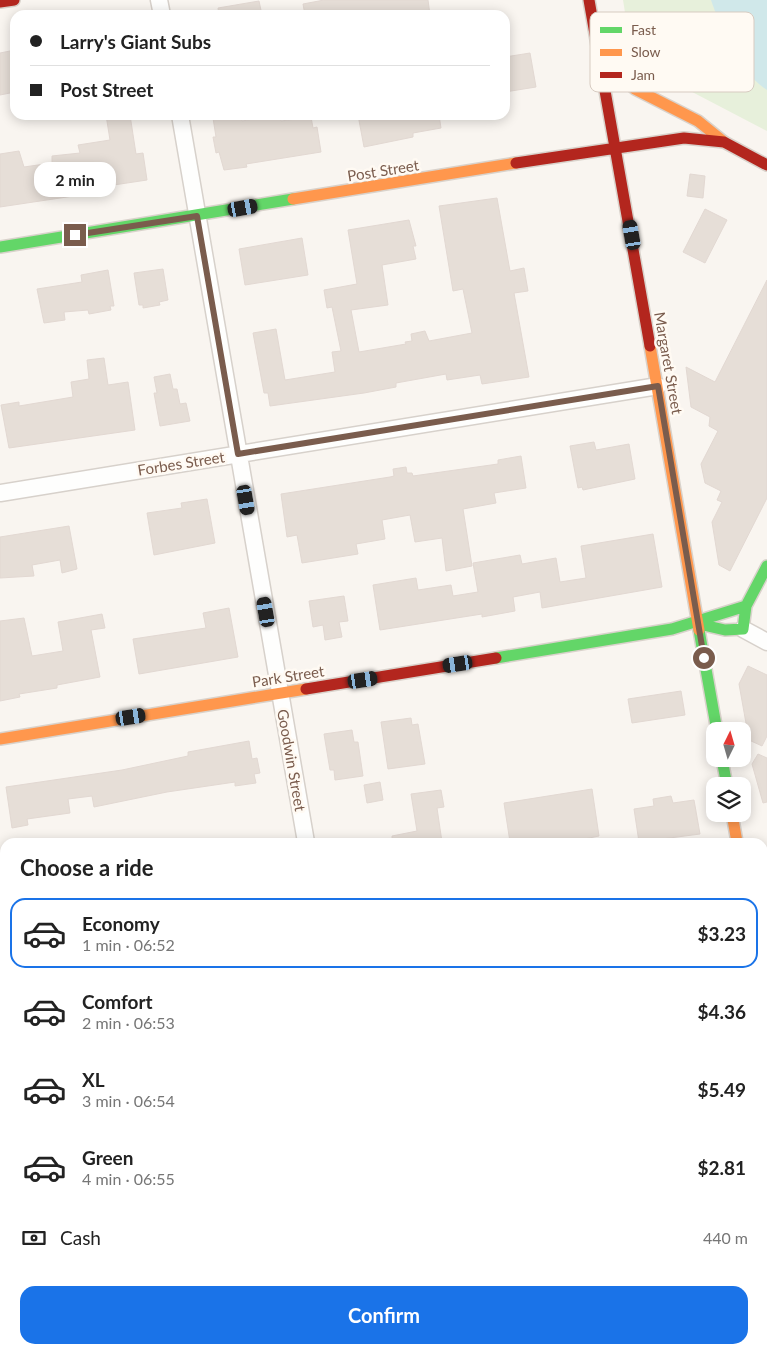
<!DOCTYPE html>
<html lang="en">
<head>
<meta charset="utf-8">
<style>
	:root { --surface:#fff; --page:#f2f2f2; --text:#222; --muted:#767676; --line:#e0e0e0; --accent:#1a73e8 }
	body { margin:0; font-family:Lato,sans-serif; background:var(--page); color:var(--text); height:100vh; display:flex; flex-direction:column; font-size:19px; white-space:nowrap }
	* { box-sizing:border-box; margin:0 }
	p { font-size:16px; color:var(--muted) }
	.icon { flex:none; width:28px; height:28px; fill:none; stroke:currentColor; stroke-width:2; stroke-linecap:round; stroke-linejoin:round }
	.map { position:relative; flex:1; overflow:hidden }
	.sheet { position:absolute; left:0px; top:838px; width:768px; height:516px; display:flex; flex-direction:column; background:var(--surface); border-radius:15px 15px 0 0; box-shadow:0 2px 12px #0003 }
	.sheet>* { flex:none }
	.guide { position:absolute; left:10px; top:10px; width:500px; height:110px; border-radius:15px; box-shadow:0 2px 12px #0003; display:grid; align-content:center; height:110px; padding:0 20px; background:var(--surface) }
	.needle { width:32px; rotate:5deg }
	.buttons { position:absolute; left:706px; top:722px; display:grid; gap:10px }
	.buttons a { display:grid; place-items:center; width:45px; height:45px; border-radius:10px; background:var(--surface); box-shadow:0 2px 12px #0003; font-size:25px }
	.end { position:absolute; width:22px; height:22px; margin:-11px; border:6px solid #7a5c4d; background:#fff; box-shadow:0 0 0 2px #fff }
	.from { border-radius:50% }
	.bubble { position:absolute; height:35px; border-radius:15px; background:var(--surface); box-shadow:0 2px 12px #0003; font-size:16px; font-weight:700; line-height:35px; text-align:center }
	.car { position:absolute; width:15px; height:30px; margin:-15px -8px; border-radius:6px; box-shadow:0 0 4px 1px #0007; background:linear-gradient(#222 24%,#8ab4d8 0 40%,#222 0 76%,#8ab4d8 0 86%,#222 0) }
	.guide b { display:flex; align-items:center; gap:18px; height:48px; font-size:19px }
	.guide b+b { border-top:1px solid var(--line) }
	.guide i { width:12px; height:12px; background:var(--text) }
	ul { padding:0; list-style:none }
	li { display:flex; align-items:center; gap:15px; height:70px; margin:0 10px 8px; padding:0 10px; border:2px solid transparent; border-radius:15px }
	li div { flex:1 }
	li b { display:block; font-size:19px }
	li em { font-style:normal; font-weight:700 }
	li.active { border-color:var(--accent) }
	li>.icon { width:45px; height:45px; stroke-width:1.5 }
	h2 { padding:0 20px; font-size:22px; line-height:60px }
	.pay { display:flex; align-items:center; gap:12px; height:55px; padding:0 20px; font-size:19px }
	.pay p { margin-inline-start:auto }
	.primary-button { display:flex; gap:10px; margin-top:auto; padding:10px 20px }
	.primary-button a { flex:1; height:58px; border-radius:15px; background:var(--accent); color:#fff; font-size:20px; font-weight:700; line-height:58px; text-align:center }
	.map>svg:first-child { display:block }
	.green { fill:#e7f0db }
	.water { fill:#d0e8ea }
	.building { fill:#e6ded7; stroke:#e2d8d2 }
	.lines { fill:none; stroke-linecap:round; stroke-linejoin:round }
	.street-casing { stroke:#d7d1cb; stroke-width:19 }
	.fast-casing { stroke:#d9d2cb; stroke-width:14 }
	.slow-casing { stroke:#d9d2cb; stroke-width:14 }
	.jam-casing { stroke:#d9d2cb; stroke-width:14 }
	.street { stroke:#fefefd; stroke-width:16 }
	.fast { stroke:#63d668; stroke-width:11 }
	.slow { stroke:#ff974d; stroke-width:11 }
	.jam { stroke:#b3261e; stroke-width:11 }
	.route { stroke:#7a5c4d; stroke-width:6 }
	.labels { text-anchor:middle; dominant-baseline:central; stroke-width:5; stroke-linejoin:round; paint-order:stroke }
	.street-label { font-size:15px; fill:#7a5c4d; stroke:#fffaf3 }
	.key { fill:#fffaf3; stroke:#d7cbc1; stroke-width:1 }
	.key-label { font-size:14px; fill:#7a5c4d }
</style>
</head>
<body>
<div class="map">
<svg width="767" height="1353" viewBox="0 0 767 1353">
	<rect width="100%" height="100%" fill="#f9f5f0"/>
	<path class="green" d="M623,0H767V131L652,71C625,47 629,34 623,0Z"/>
	<path class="water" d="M711,0H767V90C742,75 720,27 711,0Z"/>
	<path class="building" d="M324,0H428L430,15H305L303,4Z
		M259,1L262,15H219L218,8Z
		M15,50V92L0,95V53Z
		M530,53L536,87L505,92V57Z
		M106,115H130L136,154L143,153L147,180L107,186V191L0,207V154L19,151L24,167L52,163V156L80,153L78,145L110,140Z
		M232,115H241L242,121L278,115H280L281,121L311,117L313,128L317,127L321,152L246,164L247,167L224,170L219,152L216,153L213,137H216L213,118Z
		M358,115H439L441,128L413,133V137L364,147Z
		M690,174L705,176L703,198L687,196Z
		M497,198L510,271L524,268L528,291L514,293L529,377L482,384L480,375L447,380L446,374L396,383V387L364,393L270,406L268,393H264L253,333L276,329L285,380L335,372L332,352L341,351L332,307L327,308L324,290L357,284L348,230L409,220L416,246H413L416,259L382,265L388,305L351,310L359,352L406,344L405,342L412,341L411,334L425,331L429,341L472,333L463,289L453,291L439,206Z
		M705,209L727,220L705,263L683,252Z
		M302,238L308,275L245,285L239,249Z
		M163,269L168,300L159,302L160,305L143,308V305H139L134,273Z
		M108,270L114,306H110L111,310L89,314L88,310L64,312L65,320L44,323L37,289L82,282L81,275Z
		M767,280V498L730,571L719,565L712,522L722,502L717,500L721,491L705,483L701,464L718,431L709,426L710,417L691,407L686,367L715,382Z
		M104,358L108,385L128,382L135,430L9,448L1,405L19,402V406L73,397L71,382L89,379L87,360Z
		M170,374L173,389H177L180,404L186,403L190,421L160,426L154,393H157L154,377Z
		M594,442L596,450L629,444L635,479L583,490L582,487L578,488L570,446Z
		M521,456L526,488L494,493L496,503L463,509L472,566L446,571L442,538L415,542L410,515L382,520L385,539L356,544L358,554L302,563L297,535L287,537L281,494L390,477L394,476L393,469L406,467L407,473H412L413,476L498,464V460Z
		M207,499L215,543L154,555L147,513L182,508L181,503Z
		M69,526L77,569L62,573L60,560L32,565L34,576L0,578V537Z
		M653,534L662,587L542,608L540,592L513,597L515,611L482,617V614L380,630L373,585L416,578L418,590L451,585L453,596L478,592L473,563L520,555L522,564L556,558L560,582L586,578L581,546Z
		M344,596L348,621L339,622L342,637L325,640L323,625L313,627L309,601Z
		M229,608L238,657L139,674L133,639L206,628L203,613Z
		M102,614L105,628L91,630L100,677L57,685V688L19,694L20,697L0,701V621L24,618L32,656L63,651L58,622Z
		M748,666L767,675V736L762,746L749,740L739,684Z
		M681,691L685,715L632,723L628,699Z
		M411,718L412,725L418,724L425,764L388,769L381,722Z
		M352,730L354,742H358L363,776L335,780L334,770H330L324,734Z
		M249,741L252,759L257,758L260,773L254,774L256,783L235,786V782L167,792L94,807L92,796L68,799L70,813L27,819L28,825L12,828L6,787L122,770L188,756V752Z
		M758,754L767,758V802L763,803L752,764Z
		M380,782L383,800L367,803L364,785Z
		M592,789L599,836L570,842H510L504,803Z
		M441,790L444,807L437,808L442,842H392V836L417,831L411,794Z
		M671,796L673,803L694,800L700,834L639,842L634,809L654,806L653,799Z"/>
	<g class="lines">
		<defs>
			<path id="street" d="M159,0L162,15
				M180,115L306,842
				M0,493L658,386
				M743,629L767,642
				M0,985L5,984
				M762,1106H767
				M0,1230L5,1229
				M97,1349L98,1353
				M392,1349L393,1353"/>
			<path id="fast" d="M0,247L293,199
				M699,624L725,630L743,629L746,606L767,566
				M699,630L717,731
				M496,658L672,629L746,606
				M722,759L727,786"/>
			<path id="slow" d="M600,59L635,89L698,121L724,142
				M293,199L516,163
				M650,346L699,630
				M0,739L306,689
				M732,814L737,842"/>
			<path id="jam" d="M589,0L650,346
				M0,2L14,0
				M516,163L684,138L724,142L767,165
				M306,689L496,658
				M762,995L767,1021
				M742,1353L767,1349"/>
		</defs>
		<use href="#street" class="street-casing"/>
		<use href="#fast" class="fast-casing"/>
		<use href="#slow" class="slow-casing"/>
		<use href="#jam" class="jam-casing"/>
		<use href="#street" class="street"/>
		<use href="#fast" class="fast"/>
		<use href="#slow" class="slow"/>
		<use href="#jam" class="jam"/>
	</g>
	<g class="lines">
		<path class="route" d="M75,235L197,216L238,454L658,386L704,658"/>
	</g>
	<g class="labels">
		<g class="street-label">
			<text transform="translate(383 170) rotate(-9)">Post Street</text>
			<text transform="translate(669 363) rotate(80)">Margaret Street</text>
			<text transform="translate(181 463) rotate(-9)">Forbes Street</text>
			<text transform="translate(288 676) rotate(-9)">Park Street</text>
			<text transform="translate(292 760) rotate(80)">Goodwin Street</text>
		</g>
	</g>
	<rect x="590" y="12" width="164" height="80" rx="8" class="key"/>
	<rect x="600" y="27" width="22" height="6" fill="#63d668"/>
	<rect x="600" y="49" width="22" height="7" fill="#ff974d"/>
	<rect x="600" y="72" width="22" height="6" fill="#b3261e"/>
	<g class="key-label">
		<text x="631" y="35">Fast</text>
		<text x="631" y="57">Slow</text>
		<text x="631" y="80">Jam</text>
	</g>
</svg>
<div class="buttons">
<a><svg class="needle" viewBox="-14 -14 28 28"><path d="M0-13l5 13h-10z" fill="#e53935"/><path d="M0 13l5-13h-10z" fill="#767676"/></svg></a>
<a><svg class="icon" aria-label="layers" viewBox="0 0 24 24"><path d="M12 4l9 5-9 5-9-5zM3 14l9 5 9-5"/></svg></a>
</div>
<i class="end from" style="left:704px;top:658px"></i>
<i class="end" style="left:75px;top:235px"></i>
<div class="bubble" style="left:34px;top:162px;width:82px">2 min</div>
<i class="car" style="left:243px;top:208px;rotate:80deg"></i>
<i class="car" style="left:632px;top:235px;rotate:350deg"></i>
<i class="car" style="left:246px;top:500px;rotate:170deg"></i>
<i class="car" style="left:266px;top:612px;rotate:350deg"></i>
<i class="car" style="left:458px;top:664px;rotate:261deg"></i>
<i class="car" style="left:363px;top:680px;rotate:81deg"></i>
<i class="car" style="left:131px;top:717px;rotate:81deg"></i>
<div class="guide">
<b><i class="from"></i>Larry's Giant Subs</b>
<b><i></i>Post Street</b>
</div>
<section class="sheet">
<h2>Choose a ride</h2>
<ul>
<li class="active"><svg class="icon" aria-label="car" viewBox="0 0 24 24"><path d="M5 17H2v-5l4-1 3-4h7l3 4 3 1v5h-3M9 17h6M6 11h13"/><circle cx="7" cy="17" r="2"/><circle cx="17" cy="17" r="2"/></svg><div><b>Economy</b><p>1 min · 06:52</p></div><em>$3.23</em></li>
<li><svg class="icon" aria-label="car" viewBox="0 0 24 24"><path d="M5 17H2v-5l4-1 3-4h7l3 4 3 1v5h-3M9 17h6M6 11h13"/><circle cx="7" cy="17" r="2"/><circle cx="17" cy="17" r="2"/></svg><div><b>Comfort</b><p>2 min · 06:53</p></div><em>$4.36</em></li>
<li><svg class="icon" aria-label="car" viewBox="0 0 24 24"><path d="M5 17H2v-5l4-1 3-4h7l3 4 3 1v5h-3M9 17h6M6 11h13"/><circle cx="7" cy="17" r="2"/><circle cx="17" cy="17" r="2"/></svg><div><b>XL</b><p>3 min · 06:54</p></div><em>$5.49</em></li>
<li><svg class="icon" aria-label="car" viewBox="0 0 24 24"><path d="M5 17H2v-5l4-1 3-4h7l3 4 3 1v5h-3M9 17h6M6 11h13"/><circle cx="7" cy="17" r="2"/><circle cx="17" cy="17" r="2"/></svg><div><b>Green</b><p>4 min · 06:55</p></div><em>$2.81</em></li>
</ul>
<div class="pay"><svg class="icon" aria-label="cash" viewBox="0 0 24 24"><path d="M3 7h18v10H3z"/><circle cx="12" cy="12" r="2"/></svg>Cash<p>440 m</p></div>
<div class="primary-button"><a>Confirm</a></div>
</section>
</div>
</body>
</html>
